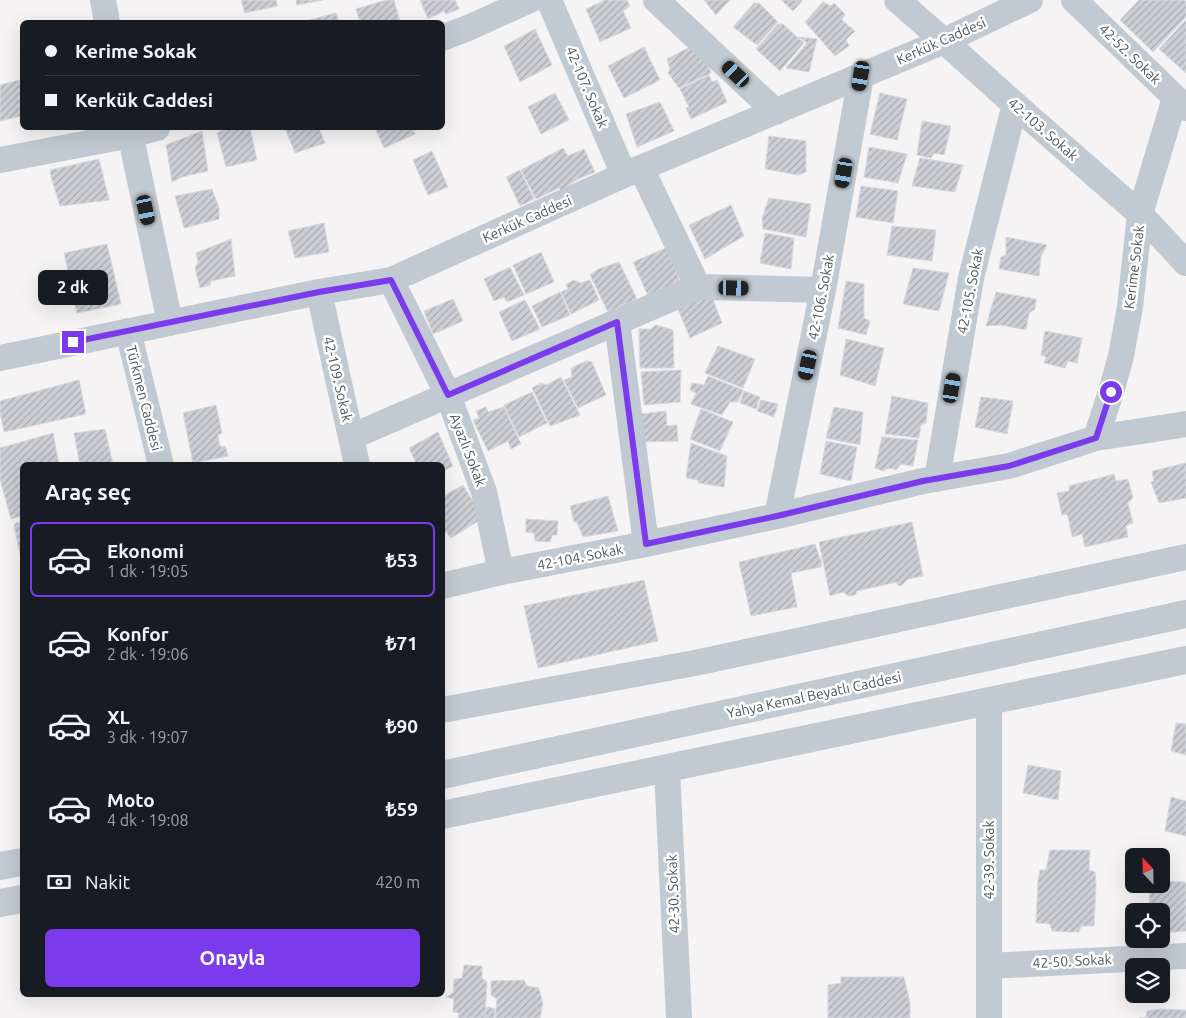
<!DOCTYPE html>
<html lang="tr">
<head>
<meta charset="utf-8">
<style>
	:root { --surface:#171b24; --page:#20242c; --text:#f1f3f6; --muted:#9ea1a6; --line:#363941; --accent:#7c3aed }
	body { margin:0; font-family:Ubuntu,sans-serif; background:var(--page); color:var(--text); height:100vh; display:flex; flex-direction:column; font-size:19px; white-space:nowrap }
	* { box-sizing:border-box; margin:0 }
	p { font-size:16px; color:var(--muted) }
	.icon { flex:none; width:28px; height:28px; fill:none; stroke:currentColor; stroke-width:2; stroke-linecap:round; stroke-linejoin:round }
	.map { position:relative; flex:1; overflow:hidden }
	.side { position:absolute; left:20px; top:462px; width:425px; height:535px; display:flex; flex-direction:column; background:var(--surface); border-radius:8px; box-shadow:0 5px 20px #0002 }
	.side>* { flex:none }
	.hud { position:absolute; left:20px; top:20px; width:425px; height:110px; border-radius:8px; box-shadow:0 5px 20px #0002; display:grid; align-content:center; height:110px; padding:0 25px; background:var(--surface) }
	.needle { width:32px; rotate:338deg }
	.tools { position:absolute; left:1125px; top:848px; display:grid; gap:10px }
	.tools a { display:grid; place-items:center; width:45px; height:45px; border-radius:8px; background:var(--surface); box-shadow:0 5px 20px #0002; font-size:25px }
	.end { position:absolute; width:22px; height:22px; margin:-11px; border:6px solid #7c3aed; background:#fff; box-shadow:0 0 0 2px #fff }
	.from { border-radius:50% }
	.bubble { position:absolute; height:35px; border-radius:8px; background:var(--surface); box-shadow:0 5px 20px #0002; font-size:16px; font-weight:700; line-height:35px; text-align:center }
	.car { position:absolute; width:15px; height:30px; margin:-15px -8px; border-radius:6px; box-shadow:0 0 4px 1px #0007; background:linear-gradient(#222 24%,#8ab4d8 0 40%,#222 0 76%,#8ab4d8 0 86%,#222 0) }
	.hud b { display:flex; align-items:center; gap:18px; height:48px; font-size:19px }
	.hud b+b { border-top:1px solid var(--line) }
	.hud i { width:12px; height:12px; background:var(--text) }
	ul { padding:0; list-style:none }
	li { display:flex; align-items:center; gap:15px; height:75px; margin:0 10px 8px; padding:0 15px; border:2px solid transparent; border-radius:8px }
	li div { flex:1 }
	li b { display:block; font-size:19px }
	li em { font-style:normal; font-weight:700 }
	li.selected { border-color:var(--accent) }
	li>.icon { width:45px; height:45px; stroke-width:1.5 }
	h2 { padding:0 25px; font-size:22px; line-height:60px }
	.pay { display:flex; align-items:center; gap:12px; height:55px; padding:0 25px; font-size:19px }
	.pay p { margin-inline-start:auto }
	.button { display:flex; gap:10px; margin-top:auto; padding:10px 25px }
	.button a { flex:1; height:58px; border-radius:8px; background:var(--accent); color:#fff; font-size:20px; font-weight:700; line-height:58px; text-align:center }
	.map>svg:first-child { display:block }
	.building { fill:url(#building-hatch); stroke:#d7d9de }
	.lines { fill:none; stroke-linecap:round; stroke-linejoin:round }
	.minor { stroke:#c1cad2; stroke-width:26 }
	.tertiary { stroke:#c1cad2; stroke-width:28 }
	.route { stroke:#7c3aed; stroke-width:6 }
	.labels { text-anchor:middle; dominant-baseline:central; stroke-width:5; stroke-linejoin:round; paint-order:stroke }
	.street-label { font-size:14px; fill:#4a5661; stroke:#fff }
</style>
</head>
<body>
<div class="map">
<svg width="1186" height="1018" viewBox="0 0 1186 1018">
	<defs>
		<pattern id="building-hatch" width="6" height="6" patternUnits="userSpaceOnUse" patternTransform="scale(1.25)"><rect width="6" height="6" fill="#cdcfd5"/><path d="M-1 1l2-2M0 6l6-6M5 7l2-2" fill="none" stroke="#a8abb0"/></pattern>
	</defs>
	<rect width="100%" height="100%" fill="#f5f3f3"/>
	<path class="building" d="M241,0H276L278,6L245,13Z
		M296,0H323L297,5Z
		M386,0H394L400,22H360L356,9Z
		M420,0H455L459,9L446,14L444,11L428,19Z
		M605,0H627L630,6L623,11L631,28L600,42L586,9Z
		M704,0H730L716,15Z
		M781,0H803L793,11Z
		M1139,0H1184L1186,2V17L1153,52L1120,20Z
		M823,2L831,6L834,3L845,14L842,20L855,31L846,40L849,46L835,56L805,22Z
		M754,3H759L778,22L757,45L733,27Z
		M336,13L339,22H302Z
		M1185,21H1186V73L1159,49Z
		M778,24H783L804,43L780,71L756,49Z
		M535,29L552,65L520,82L504,46Z
		M799,37L817,39L809,72L786,68L807,43Z
		M696,44L701,46L711,73L679,88L668,73L670,69L667,59Z
		M644,47L660,80L624,98L608,66Z
		M709,75L712,82L717,80L727,102L691,119L686,108L689,107L680,89Z
		M19,80L22,94V116L0,121V85Z
		M555,93L569,120L541,134L528,107Z
		M880,93L907,99L897,140L870,134Z
		M660,102L674,131L637,147L626,114Z
		M922,121L951,126L944,155L934,153L931,158L917,155Z
		M227,128H250L257,160L226,167L217,133Z
		M285,128H319L325,143L295,153Z
		M375,128H413L415,134L384,148Z
		M202,131L208,171L182,177L172,182L166,145Z
		M769,136L806,141V172L798,175L765,169Z
		M869,147L907,154L898,183L864,177Z
		M563,148L568,156L584,149L595,172L576,180L562,192L559,188L536,199L521,170Z
		M432,151L448,187L428,195L413,160Z
		M920,158L963,165L955,192L912,186Z
		M99,159L109,200L60,206L51,177L50,170Z
		M520,170L534,199L520,206L506,177Z
		M861,186L898,191L893,223L856,217Z
		M212,189L219,208V219L184,228L175,196Z
		M769,198L811,204L806,237L763,229L762,218Z
		M731,205L744,236L705,259L689,225Z
		M324,223L329,252L295,258L288,231Z
		M892,226L936,230L932,261L887,255Z
		M765,233L794,238L791,269L760,263Z
		M1006,237L1047,245L1041,256L1039,276L999,269L1001,257L1006,255Z
		M231,239L235,276L211,281L210,285L200,288L195,268L198,262L196,253Z
		M107,244L121,304L77,313L64,253Z
		M668,247L681,285L648,296L633,262Z
		M541,252L554,282L526,294L513,265Z
		M619,262L637,299L608,312L590,275L598,269Z
		M510,267L524,295L507,302L504,297L494,301L484,279Z
		M913,268L949,273L939,311L903,304Z
		M574,280L580,283L590,280L599,300L571,314L561,292L568,289L566,284Z
		M846,281L864,284V318L870,321L866,335L838,328Z
		M560,292L570,315L542,327L532,306Z
		M996,292L1036,299L1035,309L1029,313L1026,330L1001,325L986,326Z
		M711,294L722,323L690,338L678,309Z
		M453,299L463,321L433,334L424,311Z
		M525,300L540,329L512,341L499,312Z
		M656,325L673,330L674,368H640L639,329H651Z
		M1045,331L1082,338L1077,363L1068,361L1065,368L1044,363L1046,357L1041,355Z
		M846,339L884,348L875,386L840,375Z
		M718,346L755,359L743,388L705,373Z
		M586,361L592,362L606,395L578,408L564,380L572,377L571,368Z
		M681,370L680,402L644,405L641,372Z
		M708,376L743,390L738,402H730L722,415L691,404L696,393L690,390L692,383L704,385Z
		M561,377L580,415L550,426L532,388L541,383L546,385Z
		M79,380L86,414L4,432L0,412V401Z
		M744,391L760,397L756,409L740,403Z
		M532,392L547,423L519,437L504,405Z
		M892,396L928,403L926,423L921,425L919,438L885,434Z
		M981,397L1013,401L1007,434L975,427Z
		M761,400L778,404L774,417L757,411Z
		M216,405L222,433L218,435L219,442L221,447L225,446L228,456L193,463L183,413Z
		M486,407L488,412L504,407L521,444L511,449L508,441L488,451L473,420L479,418L476,411Z
		M834,407L863,412L860,445L826,438Z
		M701,409L733,422L720,451L690,439Z
		M666,411L667,426L677,425L678,441L644,442L641,414Z
		M105,429L113,465H80L74,433Z
		M438,432L453,466L442,472V465H417L409,448Z
		M53,433L59,465H22V516L11,519L0,479V448Z
		M882,437L918,440L913,466L901,464L896,470L889,468L883,471L875,468Z
		M826,441L857,447L851,481L820,474Z
		M691,443L727,456L724,487L698,483V480L686,478Z
		M1186,463V498L1159,503L1151,482L1154,481L1152,471Z
		M1114,474L1116,481L1128,479L1133,498L1128,503L1133,523L1126,526L1128,537L1085,547L1082,534L1072,537L1068,517L1067,514L1062,515L1057,493L1069,491V486Z
		M463,485L483,518L451,538L446,532L442,534V497Z
		M608,496L618,531L583,537L577,522H574L570,506Z
		M526,519L558,521L557,535H552L550,542L535,541L534,533L526,532Z
		M22,521V564L14,526L16,523Z
		M912,522L923,576L908,579L902,585L898,586L897,582L857,591L855,595L848,596L843,592L830,596L819,542Z
		M815,544L822,564L821,567L791,573L797,607L751,616L739,562Z
		M644,580L658,641L538,668L524,606Z
		M1176,723L1186,724V755L1171,751Z
		M1028,765L1061,771L1058,800L1023,793Z
		M1171,797L1186,801V836L1165,831Z
		M1050,850H1090L1089,870L1095,872L1096,885L1094,926H1081L1079,932H1069L1052,931L1050,924L1036,923L1038,881L1040,870H1046Z
		M1168,881L1185,882L1186,886V931L1161,933V911H1149L1150,889Z
		M464,965L482,966V978L487,982L485,1018H458L459,1013L453,1012L454,999L446,997L453,993L454,979L462,978Z
		M841,977H904L910,1003V1018H828V985L841,983Z
		M524,980L527,986L539,988L543,1004L540,1018H495L497,999L491,995V981Z
		M489,1007L495,1009L494,1018H485L486,1008Z
		M1160,1009L1186,1010V1018H1139L1146,1017L1147,1011Z"/>
	<g class="lines">
		<path class="minor" d="M103,0L107,22
			M549,0L624,175
			M656,0L776,112
			M897,0L944,41L1021,110L1140,214L1186,263
			M1074,0L1186,108
			M442,38L468,28L530,0
			M129,128L170,323
			M0,160L131,135L157,128
			M641,168L698,287
			M391,280L448,395L484,492L501,572
			M319,292L357,465
			M617,322L646,544
			M128,331L161,465
			M0,358L319,292L391,280L624,175L944,41L1030,0
			M351,437L698,287L823,290
			M1096,438L1111,392L1121,356L1130,307L1140,214L1175,98
			M937,479L971,278L1015,104
			M777,516L823,290L861,76
			M442,586L501,572L646,544L777,516L923,481L1009,466L1096,438L1186,424
			M442,710L700,662L1186,557
			M667,770L679,1018
			M989,966L1186,956
			M989,1018V702"/>
		<path class="tertiary" d="M442,775L1186,614
			M442,815C691,765 939,713 1186,660
			M0,866L22,862
			M0,903L22,899"/>
	</g>
	<g class="lines">
		<path class="route" d="M73,342L319,292L391,280L448,395L617,322L646,544L777,516L923,481L1009,466L1096,438L1111,392"/>
	</g>
	<g class="labels">
		<g class="street-label">
			<text transform="translate(941 41) rotate(-24)">Kerkük Caddesi</text>
			<text transform="translate(1130 54) rotate(44)">42-52. Sokak</text>
			<text transform="translate(587 87) rotate(67)">42-107. Sokak</text>
			<text transform="translate(1043 129) rotate(41)">42-103. Sokak</text>
			<text transform="translate(527 219) rotate(-24)">Kerkük Caddesi</text>
			<text transform="translate(1134 267) rotate(-83)">Kerime Sokak</text>
			<text transform="translate(970 291) rotate(-79)">42-105. Sokak</text>
			<text transform="translate(821 297) rotate(-79)">42-106. Sokak</text>
			<text transform="translate(338 379) rotate(77)">42-109. Sokak</text>
			<text transform="translate(144 398) rotate(76)">Türkmen Caddesi</text>
			<text transform="translate(468 450) rotate(69)">Ayazlı Sokak</text>
			<text transform="translate(580 557) rotate(-11)">42-104. Sokak</text>
			<text transform="translate(814 695) rotate(-12)">Yahya Kemal Beyatlı Caddesi</text>
			<text transform="translate(989 860) rotate(-90)">42-39. Sokak</text>
			<text transform="translate(673 894) rotate(-92)">42-30. Sokak</text>
			<text transform="translate(1072 961) rotate(-3)">42-50. Sokak</text>
		</g>
	</g>
</svg>
<div class="tools">
<a><svg class="needle" viewBox="-14 -14 28 28"><path d="M0-13l5 13h-10z" fill="#e53935"/><path d="M0 13l5-13h-10z" fill="#9ea1a6"/></svg></a>
<a><svg class="icon" aria-label="locate" viewBox="0 0 24 24"><circle cx="12" cy="12" r="6"/><path d="M12 2v4M12 18v4M2 12h4M18 12h4"/></svg></a>
<a><svg class="icon" aria-label="layers" viewBox="0 0 24 24"><path d="M12 4l9 5-9 5-9-5zM3 14l9 5 9-5"/></svg></a>
</div>
<i class="end from" style="left:1111px;top:392px"></i>
<i class="end" style="left:73px;top:342px"></i>
<div class="bubble" style="left:38px;top:270px;width:70px">2 dk</div>
<i class="car" style="left:736px;top:74px;rotate:313deg"></i>
<i class="car" style="left:861px;top:76px;rotate:190deg"></i>
<i class="car" style="left:844px;top:173px;rotate:190deg"></i>
<i class="car" style="left:146px;top:210px;rotate:168deg"></i>
<i class="car" style="left:734px;top:288px;rotate:91deg"></i>
<i class="car" style="left:808px;top:365px;rotate:192deg"></i>
<i class="car" style="left:952px;top:388px;rotate:10deg"></i>
<div class="hud">
<b><i class="from"></i>Kerime Sokak</b>
<b><i></i>Kerkük Caddesi</b>
</div>
<section class="side">
<h2>Araç seç</h2>
<ul>
<li class="selected"><svg class="icon" aria-label="car" viewBox="0 0 24 24"><path d="M5 17H2v-5l4-1 3-4h7l3 4 3 1v5h-3M9 17h6M6 11h13"/><circle cx="7" cy="17" r="2"/><circle cx="17" cy="17" r="2"/></svg><div><b>Ekonomi</b><p>1 dk · 19:05</p></div><em>₺53</em></li>
<li><svg class="icon" aria-label="car" viewBox="0 0 24 24"><path d="M5 17H2v-5l4-1 3-4h7l3 4 3 1v5h-3M9 17h6M6 11h13"/><circle cx="7" cy="17" r="2"/><circle cx="17" cy="17" r="2"/></svg><div><b>Konfor</b><p>2 dk · 19:06</p></div><em>₺71</em></li>
<li><svg class="icon" aria-label="car" viewBox="0 0 24 24"><path d="M5 17H2v-5l4-1 3-4h7l3 4 3 1v5h-3M9 17h6M6 11h13"/><circle cx="7" cy="17" r="2"/><circle cx="17" cy="17" r="2"/></svg><div><b>XL</b><p>3 dk · 19:07</p></div><em>₺90</em></li>
<li><svg class="icon" aria-label="car" viewBox="0 0 24 24"><path d="M5 17H2v-5l4-1 3-4h7l3 4 3 1v5h-3M9 17h6M6 11h13"/><circle cx="7" cy="17" r="2"/><circle cx="17" cy="17" r="2"/></svg><div><b>Moto</b><p>4 dk · 19:08</p></div><em>₺59</em></li>
</ul>
<div class="pay"><svg class="icon" aria-label="cash" viewBox="0 0 24 24"><path d="M3 7h18v10H3z"/><circle cx="12" cy="12" r="2"/></svg>Nakit<p>420 m</p></div>
<div class="button"><a>Onayla</a></div>
</section>
</div>
</body>
</html>
